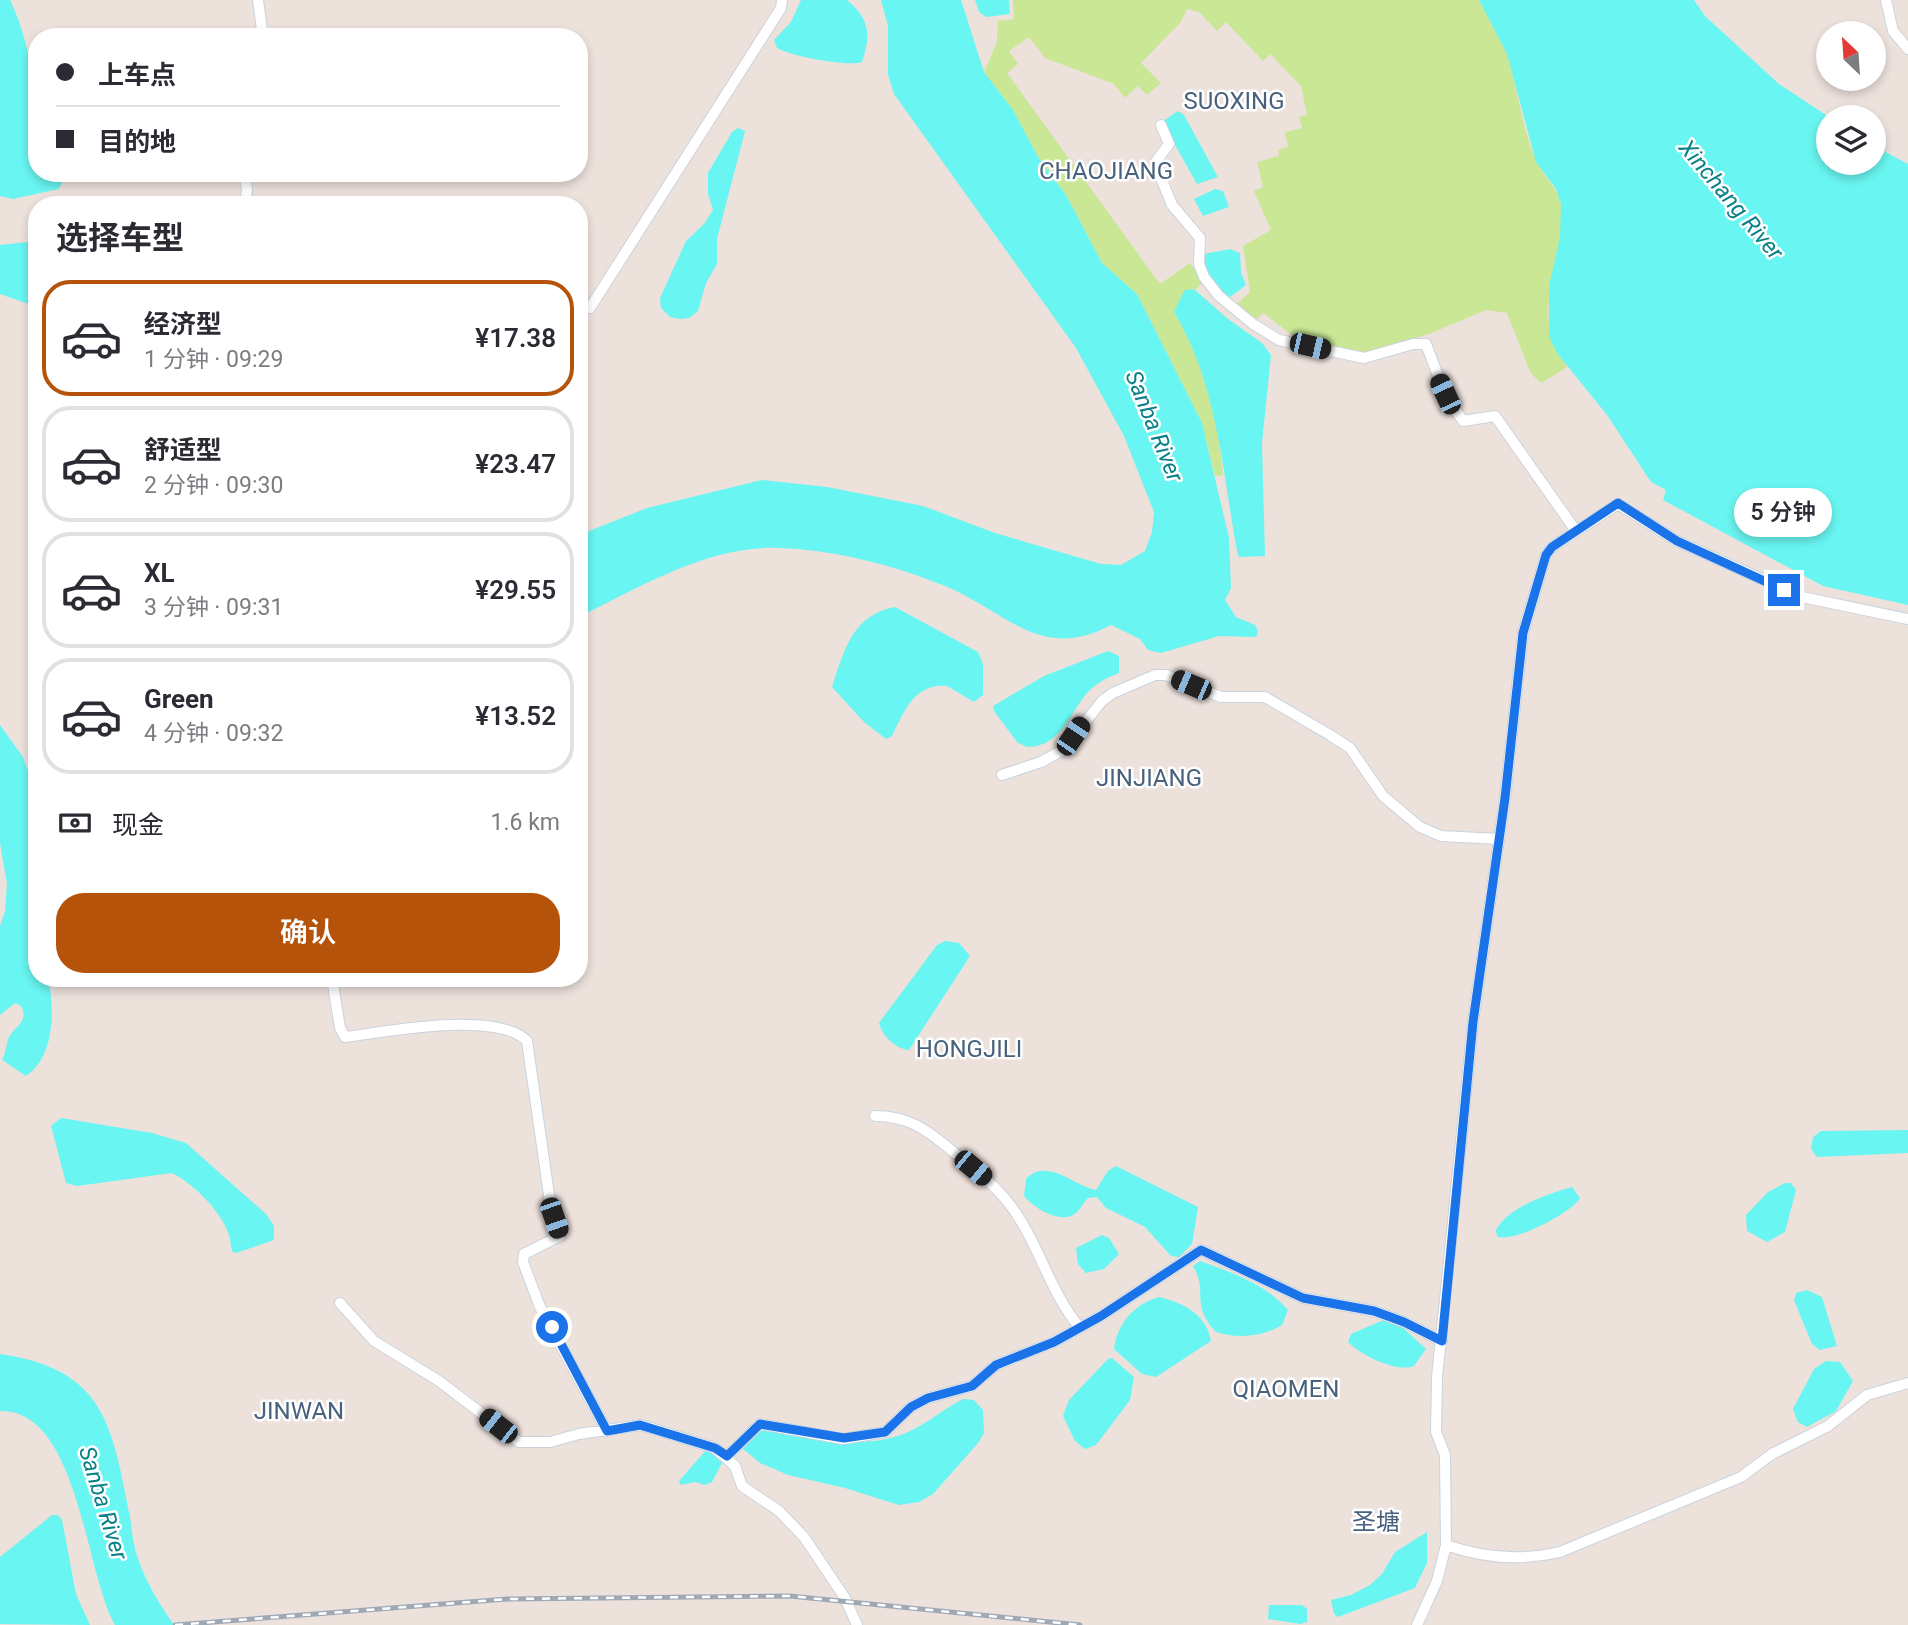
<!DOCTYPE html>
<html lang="zh">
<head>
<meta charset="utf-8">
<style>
	:root { --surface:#fff; --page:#f2f2f3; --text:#2b2b33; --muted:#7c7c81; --line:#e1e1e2; --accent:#b45309 }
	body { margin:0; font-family:Roboto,"Noto Sans SC",sans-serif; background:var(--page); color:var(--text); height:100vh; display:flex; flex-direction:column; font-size:26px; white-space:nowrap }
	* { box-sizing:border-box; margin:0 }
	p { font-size:23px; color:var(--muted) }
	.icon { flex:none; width:38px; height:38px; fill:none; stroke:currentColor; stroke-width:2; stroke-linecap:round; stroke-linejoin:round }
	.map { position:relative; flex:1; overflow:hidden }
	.side { position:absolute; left:28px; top:196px; width:560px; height:791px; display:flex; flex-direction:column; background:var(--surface); border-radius:28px; box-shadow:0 4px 10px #0003 }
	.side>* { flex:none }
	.guide { position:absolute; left:28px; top:28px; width:560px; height:154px; border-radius:28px; box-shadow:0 4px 10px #0003; display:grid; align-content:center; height:154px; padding:0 28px; background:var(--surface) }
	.needle { width:46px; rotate:335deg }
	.fabs { position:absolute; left:1816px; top:21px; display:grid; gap:14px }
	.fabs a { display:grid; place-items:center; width:70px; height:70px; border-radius:50%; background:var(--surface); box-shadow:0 4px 10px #0003; font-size:35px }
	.end { position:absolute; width:32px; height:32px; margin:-16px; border:9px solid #1a73e8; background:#fff; box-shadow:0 0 0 4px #fff }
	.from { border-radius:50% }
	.bubble { position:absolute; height:49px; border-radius:24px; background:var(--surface); box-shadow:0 4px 10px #0003; font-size:23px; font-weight:600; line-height:49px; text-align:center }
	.car { position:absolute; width:21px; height:42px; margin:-21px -10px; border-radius:9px; box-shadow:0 0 5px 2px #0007; background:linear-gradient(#222 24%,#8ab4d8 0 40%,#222 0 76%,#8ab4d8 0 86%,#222 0) }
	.guide b { display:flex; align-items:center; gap:24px; height:66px; font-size:26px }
	.guide b+b { border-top:2px solid var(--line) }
	.guide i { width:18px; height:18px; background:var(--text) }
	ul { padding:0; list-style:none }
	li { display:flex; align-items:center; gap:21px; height:116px; margin:0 14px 10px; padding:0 14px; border:4px solid var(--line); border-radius:28px }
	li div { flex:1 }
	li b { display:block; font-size:26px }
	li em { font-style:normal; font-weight:600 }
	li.on { border-color:var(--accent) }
	li>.icon { width:63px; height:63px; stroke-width:1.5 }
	h2 { padding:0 28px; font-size:32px; line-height:84px }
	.pay { display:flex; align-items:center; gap:18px; height:77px; padding:0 28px; font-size:26px }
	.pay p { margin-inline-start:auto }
	.primary-button { display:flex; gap:14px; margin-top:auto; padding:14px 28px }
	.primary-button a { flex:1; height:80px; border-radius:28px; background:var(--accent); color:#fff; font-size:28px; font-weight:600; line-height:80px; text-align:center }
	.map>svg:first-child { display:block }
	.green { fill:#c9e795 }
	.water { fill:#69f5f1 }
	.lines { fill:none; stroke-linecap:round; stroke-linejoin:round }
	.street-casing { stroke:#cad3dd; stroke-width:12 }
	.street { stroke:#fff; stroke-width:10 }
	.rail-casing { stroke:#9ea9b6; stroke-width:5 }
	.rail { stroke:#fff; stroke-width:2.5; stroke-dasharray:8; stroke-linecap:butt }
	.route { stroke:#1a73e8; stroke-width:9 }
	.labels { text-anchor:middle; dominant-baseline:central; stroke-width:5; stroke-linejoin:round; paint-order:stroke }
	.water-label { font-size:23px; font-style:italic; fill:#088087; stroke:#fff }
	.quarter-label { font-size:24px; fill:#48627e; stroke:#fff }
</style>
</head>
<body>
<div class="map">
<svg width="1908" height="1625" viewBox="0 0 1908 1625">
	<rect width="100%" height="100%" fill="#ede1dc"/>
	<path class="green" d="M1013,0H1479C1490,18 1501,37 1508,57C1518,91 1522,128 1536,160C1543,177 1559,187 1561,206C1568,262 1525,312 1567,365L1566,368L1541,383L1530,372L1507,313L1486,310L1434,332L1372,353L1292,339V335L1263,313L1256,320L1237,304L1250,292L1243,246L1271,230L1254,191L1263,187L1257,162L1279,156L1278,150L1288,147L1285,132L1302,128L1299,117L1307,115L1301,86L1270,54L1263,61L1226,22L1217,31L1199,12L1187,9L1181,22L1141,63L1161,83L1147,95L1138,86L1125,98L1114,84L1045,58L1029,37L1009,51L1018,64L1007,73L1160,284L1190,263L1203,282L1195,290L1189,289L1174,312C1204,361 1218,419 1223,475L1215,476L1202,423L1137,294L1102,263L1066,195L1038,157L1013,110L984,72L997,42L998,21L1014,19Z"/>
	<path class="water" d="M0,0H10C36,54 37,114 37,173H61L63,180L59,189L13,199L0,196Z
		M801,0H847C870,19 871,35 862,62C848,67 790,56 777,48L774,40L791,22Z
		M881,0H961L984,72L1013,110L1038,157L1066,195L1102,263L1137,294L1202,423L1229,538L1231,588L1225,600L1236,617L1255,625L1258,631L1256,637L1219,636L1161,653L1148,650L1140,639L1111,625C1040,663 1006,611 945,586C893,565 836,550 779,548C709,545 640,587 579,617V535L647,508L762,480L827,487L923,506L995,533L1101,564L1121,565L1145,551L1152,532L1154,512L1124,436L1076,348L894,94L888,75V26Z
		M975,0H1009L1010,14L986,17L979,12Z
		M1479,0H1694L1705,16L1779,84L1829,117V163H1874V146L1908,164V605L1823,586L1663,500L1666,490L1651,482L1607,415L1557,353L1549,336V286L1560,237L1561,204L1556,189L1536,162L1507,54Z
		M1178,111L1184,115L1218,177L1197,184L1162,122Z
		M738,128L745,131L717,239V264L706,283L698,311L689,318L681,319L670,317L661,308L660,298L686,241L704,224L713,210L708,194V173L732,132Z
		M1215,189L1223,191L1229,207L1203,216L1194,199Z
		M37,241V307L0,294V245Z
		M1230,249L1240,253L1241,272L1246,285L1229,298L1206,273L1204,254Z
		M1189,289L1195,290L1228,319L1262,343L1271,355L1262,443L1265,556L1239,557L1237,551C1222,470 1218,385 1174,312L1184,291Z
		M895,607L978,652L983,664V695L974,702L947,686C914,683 904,712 892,736L886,739L864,722L832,687C844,651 852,615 895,607Z
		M1108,651L1119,656V673C1109,677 1098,682 1090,690C1069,711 1064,746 1027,747L1017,742L994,711L993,706L1044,676Z
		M0,725L23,757L37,796V978H48C55,1008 55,1057 26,1076L2,1060C6,1053 6,1044 9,1037C16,1025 29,1022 21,1006L15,1003L0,1015V926L5,911L7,884L0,843Z
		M945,941L959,943L970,956L909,1050C896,1049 882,1036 879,1023L937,945Z
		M61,1118L152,1133L186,1143L266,1214L274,1226V1240L236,1253L233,1252C230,1246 231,1241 229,1235C221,1211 194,1184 172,1173L77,1186L66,1183L51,1126Z
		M1908,1130V1153L1817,1157L1811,1149L1813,1137L1821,1131Z
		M1116,1166L1198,1207L1192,1244L1179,1257L1171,1256L1145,1227L1106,1208L1097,1197L1088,1198C1083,1203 1079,1212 1073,1215C1057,1223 1033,1207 1024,1196L1026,1179C1047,1157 1074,1186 1096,1190L1108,1171Z
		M1785,1183H1791L1796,1190L1785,1232L1767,1242L1747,1231L1746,1215L1768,1192Z
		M1572,1187L1580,1198C1573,1212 1510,1245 1497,1236L1496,1230C1508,1207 1548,1194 1572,1187Z
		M1102,1235L1109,1238L1119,1254L1104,1269L1086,1273L1078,1264L1076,1248Z
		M1200,1261C1230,1272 1266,1284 1288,1310L1282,1325C1262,1337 1238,1339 1216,1332C1189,1303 1209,1292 1193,1266Z
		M1807,1290L1822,1297L1837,1346L1820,1350L1812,1344L1794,1300L1796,1293Z
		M1159,1297C1184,1303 1206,1314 1211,1341L1156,1377L1142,1374L1114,1349C1117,1324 1134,1304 1159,1297Z
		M1386,1319L1402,1327L1426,1349L1414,1366C1396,1373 1361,1355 1348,1342L1351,1334Z
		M0,1354C105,1369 112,1425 130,1517C132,1531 133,1545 138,1559C146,1582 160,1605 174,1625H115C85,1574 79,1409 0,1411Z
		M1112,1358L1134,1377L1130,1400L1096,1445L1085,1449L1075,1441L1063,1416L1069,1400L1108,1359Z
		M1826,1361L1840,1362L1853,1381L1836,1411L1807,1427L1798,1422L1793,1409L1814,1369Z
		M963,1399L974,1400L983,1410L984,1433L979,1442L933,1494L919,1502L899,1505L845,1488L788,1475L760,1463L742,1448L756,1433L766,1428C813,1435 859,1452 906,1433C927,1424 943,1409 963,1399Z
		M707,1449L722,1463L712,1482L705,1485L695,1482L681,1485L679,1481Z
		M52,1515H58L62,1520L76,1594L90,1625L0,1624V1557Z
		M1427,1532V1563L1415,1588L1338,1617L1334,1614L1331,1600L1351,1595L1370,1585L1382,1574L1395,1552Z
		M1269,1605H1302L1307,1609V1622L1300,1624L1268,1619Z"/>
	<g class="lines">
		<defs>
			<path id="street" d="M258,0L263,37
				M1886,0L1893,31L1908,49
				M1161,125L1169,144L1157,160V168L1172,205L1200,238L1199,264L1204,277L1219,296L1253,324L1279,340L1364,358L1413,344H1426L1445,394L1463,421L1495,416L1576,531
				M244,173L247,189L245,205
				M590,308L781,8L782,0
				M1002,775L1041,762L1063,750L1102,701L1113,693L1155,675H1166L1221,697H1265L1330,735L1350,748L1383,796L1420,827L1441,836L1499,839
				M332,978L340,1028L345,1037C387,1032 496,1010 527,1041L551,1209L560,1236L524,1254L523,1262L540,1307L607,1431
				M875,1116C908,1116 926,1129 951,1150C970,1166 991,1181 1007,1201C1038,1239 1048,1290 1080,1328
				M340,1303L374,1341L439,1381L519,1442H550L579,1434L641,1425L715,1448L735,1466L742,1486L779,1511L804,1537L845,1598L857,1625
				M727,1456L760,1424L843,1439L885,1432L911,1407L928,1398L972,1386L996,1365L1054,1342L1101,1316L1201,1250L1303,1298L1374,1311L1404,1322L1442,1341
				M1446,1545C1483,1558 1522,1561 1560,1552L1741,1477L1772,1454L1828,1426L1867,1395L1908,1383
				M1417,1625L1437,1581L1446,1545L1445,1455L1436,1432L1437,1377L1450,1251L1473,1022L1505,798L1523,633L1546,555L1552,547L1618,504L1677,541L1802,597L1908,619"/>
		</defs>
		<use href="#street" class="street-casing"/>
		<use href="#street" class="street"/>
		<defs>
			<path id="rail" d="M175,1625L507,1599L790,1596L1080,1625"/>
		</defs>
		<use href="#rail" class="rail-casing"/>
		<use href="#rail" class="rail"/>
	</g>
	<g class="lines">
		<path class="route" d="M552,1327L607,1431L640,1425L715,1448L727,1456L760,1424L844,1438L885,1432L911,1407L928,1398L972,1386L996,1365L1054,1342L1101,1316L1201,1250L1303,1298L1374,1311L1404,1322L1442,1341L1473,1022L1505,798L1523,633L1546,555L1552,547L1618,503L1677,541L1784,590"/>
	</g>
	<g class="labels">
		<g class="water-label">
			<text transform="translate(1731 200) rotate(50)">Xinchang River</text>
			<text transform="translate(1154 426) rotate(68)">Sanba River</text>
			<text transform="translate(103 1503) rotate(73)">Sanba River</text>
		</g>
		<g class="quarter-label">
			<text x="1234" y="101">SUOXING</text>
			<text x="1106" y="171">CHAOJIANG</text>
			<text x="1149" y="778">JINJIANG</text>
			<text x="969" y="1049">HONGJILI</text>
			<text x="1286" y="1389">QIAOMEN</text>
			<text x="299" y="1411">JINWAN</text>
			<text x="1376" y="1522">圣塘</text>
		</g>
	</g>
</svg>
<div class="fabs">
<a><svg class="needle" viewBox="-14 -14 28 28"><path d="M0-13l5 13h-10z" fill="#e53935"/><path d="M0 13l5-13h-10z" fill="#7c7c81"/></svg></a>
<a><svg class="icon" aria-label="layers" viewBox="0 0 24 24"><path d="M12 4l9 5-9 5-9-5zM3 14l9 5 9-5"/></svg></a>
</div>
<i class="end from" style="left:552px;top:1327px"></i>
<i class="end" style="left:1784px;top:590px"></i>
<div class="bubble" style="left:1734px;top:488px;width:98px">5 分钟</div>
<i class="car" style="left:1310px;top:346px;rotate:103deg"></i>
<i class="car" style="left:1445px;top:394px;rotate:335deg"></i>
<i class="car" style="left:1191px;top:685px;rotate:293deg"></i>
<i class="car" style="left:1073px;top:736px;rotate:34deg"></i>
<i class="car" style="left:973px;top:1168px;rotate:130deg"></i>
<i class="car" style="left:554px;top:1218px;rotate:161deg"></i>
<i class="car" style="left:498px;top:1426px;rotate:308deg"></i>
<div class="guide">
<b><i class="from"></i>上车点</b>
<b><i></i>目的地</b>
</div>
<section class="side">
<h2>选择车型</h2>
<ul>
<li class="on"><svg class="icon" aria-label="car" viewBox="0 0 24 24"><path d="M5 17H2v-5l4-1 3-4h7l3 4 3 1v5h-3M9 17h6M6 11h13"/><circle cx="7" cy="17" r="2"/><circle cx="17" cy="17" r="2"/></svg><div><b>经济型</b><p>1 分钟 · 09:29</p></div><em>¥17.38</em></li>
<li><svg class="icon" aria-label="car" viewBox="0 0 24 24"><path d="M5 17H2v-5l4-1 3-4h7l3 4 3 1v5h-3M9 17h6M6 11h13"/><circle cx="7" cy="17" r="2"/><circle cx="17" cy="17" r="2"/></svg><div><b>舒适型</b><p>2 分钟 · 09:30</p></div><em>¥23.47</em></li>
<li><svg class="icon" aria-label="car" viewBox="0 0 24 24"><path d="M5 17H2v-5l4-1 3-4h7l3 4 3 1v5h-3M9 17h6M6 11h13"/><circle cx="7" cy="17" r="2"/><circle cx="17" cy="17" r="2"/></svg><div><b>XL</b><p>3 分钟 · 09:31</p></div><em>¥29.55</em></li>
<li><svg class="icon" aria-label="car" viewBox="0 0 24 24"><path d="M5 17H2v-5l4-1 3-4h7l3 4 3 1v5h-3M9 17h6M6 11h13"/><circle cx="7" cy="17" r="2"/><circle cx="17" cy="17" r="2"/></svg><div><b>Green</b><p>4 分钟 · 09:32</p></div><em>¥13.52</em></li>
</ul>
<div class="pay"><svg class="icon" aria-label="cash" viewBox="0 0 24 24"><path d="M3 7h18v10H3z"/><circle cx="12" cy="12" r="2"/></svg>现金<p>1.6 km</p></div>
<div class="primary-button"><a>确认</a></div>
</section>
</div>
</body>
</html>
